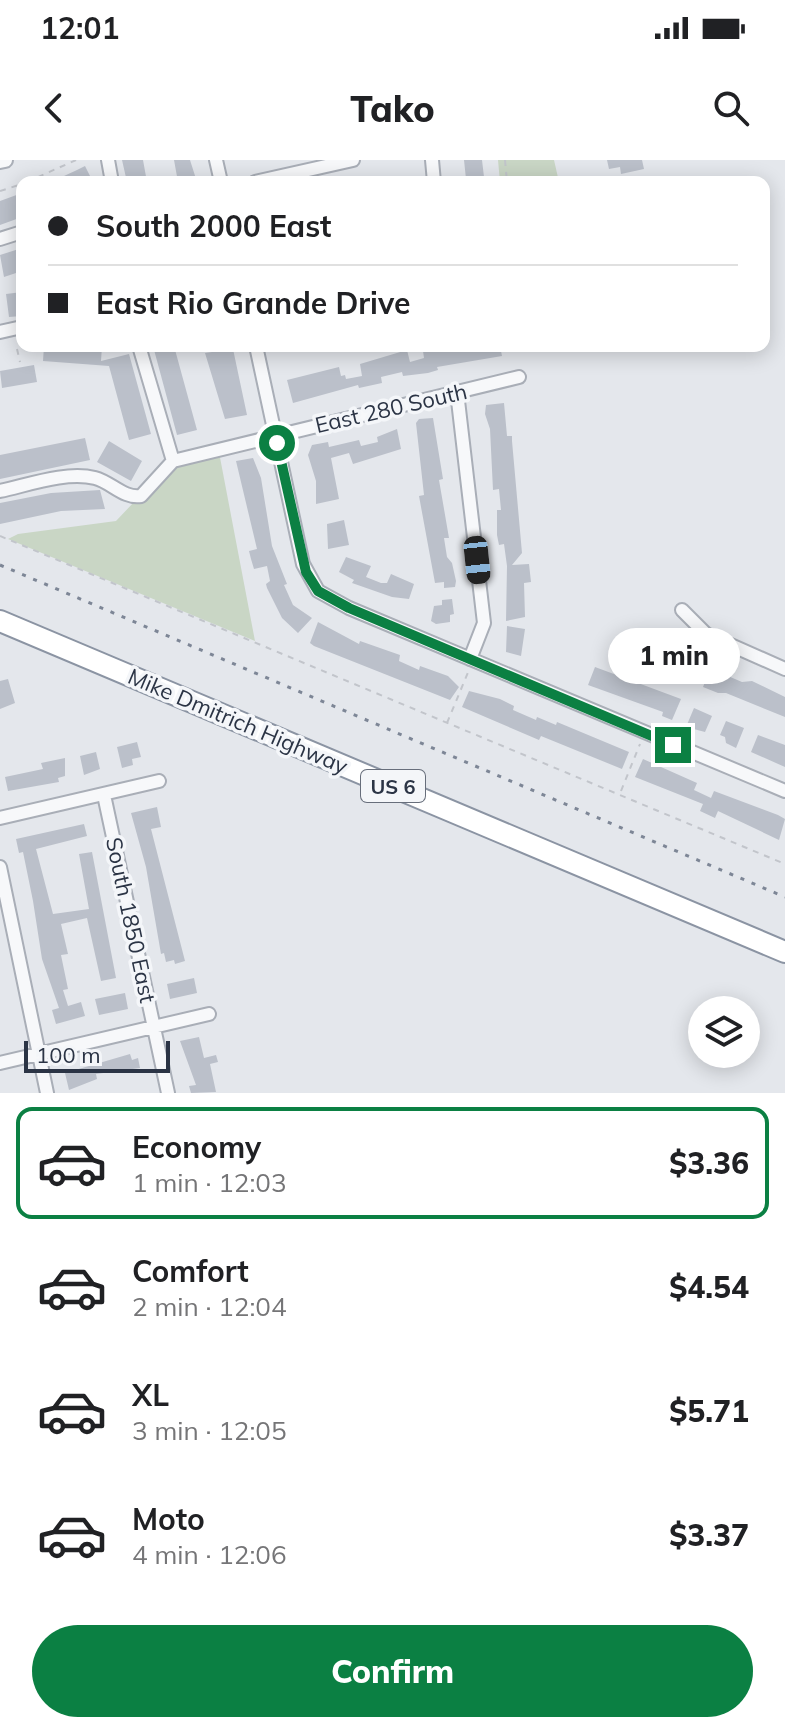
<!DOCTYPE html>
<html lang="en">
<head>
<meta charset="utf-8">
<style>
	:root { --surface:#fff; --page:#f2f2f2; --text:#202124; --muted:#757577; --line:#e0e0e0; --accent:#0b8043 }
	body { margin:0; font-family:Mulish,sans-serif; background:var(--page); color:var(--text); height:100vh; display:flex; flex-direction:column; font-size:30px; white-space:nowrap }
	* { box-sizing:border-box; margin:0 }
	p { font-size:26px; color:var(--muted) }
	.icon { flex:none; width:44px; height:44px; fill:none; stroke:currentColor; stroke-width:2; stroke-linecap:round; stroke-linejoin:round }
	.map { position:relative; height:933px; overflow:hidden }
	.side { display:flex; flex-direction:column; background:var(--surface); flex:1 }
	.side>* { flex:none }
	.guide { position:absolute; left:16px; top:16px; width:754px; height:176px; border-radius:16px; box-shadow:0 4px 20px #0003; display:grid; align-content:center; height:176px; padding:0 32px; background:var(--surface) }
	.buttons { position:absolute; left:688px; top:836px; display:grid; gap:16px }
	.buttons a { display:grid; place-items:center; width:72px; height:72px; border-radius:50%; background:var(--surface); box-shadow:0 4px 20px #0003; font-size:40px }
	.scale { position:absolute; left:24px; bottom:20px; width:146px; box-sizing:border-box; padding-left:8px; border:4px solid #2b3445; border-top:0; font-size:22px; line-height:28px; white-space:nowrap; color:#2b3445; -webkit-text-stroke:6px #f4f6f9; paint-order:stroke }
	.end { position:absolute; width:36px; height:36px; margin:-18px; border:10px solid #0b8043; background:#fff; box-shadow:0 0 0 4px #fff }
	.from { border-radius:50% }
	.bubble { position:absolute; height:56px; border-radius:28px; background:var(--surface); box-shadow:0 4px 20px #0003; font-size:26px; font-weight:800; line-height:56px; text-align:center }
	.car { position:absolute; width:24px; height:48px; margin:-24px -12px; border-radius:10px; box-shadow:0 0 6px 2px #0007; background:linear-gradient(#222 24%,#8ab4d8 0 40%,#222 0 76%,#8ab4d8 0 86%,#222 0) }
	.guide b { display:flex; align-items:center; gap:28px; height:76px; font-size:30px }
	.guide b+b { border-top:2px solid var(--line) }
	.guide i { width:20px; height:20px; background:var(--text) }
	ul { padding:14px 0 0; list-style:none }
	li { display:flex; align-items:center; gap:24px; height:112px; margin:0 16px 12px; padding:0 16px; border:4px solid transparent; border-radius:16px }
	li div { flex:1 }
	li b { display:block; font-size:30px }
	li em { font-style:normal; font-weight:800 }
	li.on { border-color:var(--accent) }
	li>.icon { width:72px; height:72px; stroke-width:1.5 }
	.primary-button { display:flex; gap:16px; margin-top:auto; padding:16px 32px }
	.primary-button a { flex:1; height:92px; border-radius:48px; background:var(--accent); color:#fff; font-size:32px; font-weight:800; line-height:92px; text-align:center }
	.status { display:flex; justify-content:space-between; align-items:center; height:56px; padding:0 40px; background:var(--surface); direction:ltr }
	.status svg { height:22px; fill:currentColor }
	header { display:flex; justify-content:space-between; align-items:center; height:104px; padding:0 32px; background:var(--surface); font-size:36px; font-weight:800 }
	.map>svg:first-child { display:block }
	.green { fill:#c9d6c5 }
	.building { fill:#bbc0ca }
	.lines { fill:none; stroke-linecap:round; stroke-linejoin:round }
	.minor-casing { stroke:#a9aeb7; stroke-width:16 }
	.tertiary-casing { stroke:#a9aeb7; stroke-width:18 }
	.trunk-casing { stroke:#8b94a3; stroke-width:24 }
	.path { stroke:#c2c5cb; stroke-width:2; stroke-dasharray:6 6; stroke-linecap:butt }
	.minor { stroke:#f7f8fa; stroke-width:12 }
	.tertiary { stroke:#f7f8fa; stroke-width:14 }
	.trunk { stroke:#fff; stroke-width:20 }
	.rail { stroke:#7d8696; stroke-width:3; stroke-dasharray:4 8; stroke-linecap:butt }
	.route { stroke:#0b8043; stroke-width:10 }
	.labels { text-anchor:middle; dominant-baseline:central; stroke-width:7; stroke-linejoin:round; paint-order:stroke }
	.shield { fill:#f4f6f9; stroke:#676e7b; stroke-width:2 }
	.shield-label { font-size:20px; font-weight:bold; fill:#2b3445 }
	.street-label { font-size:22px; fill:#2b3445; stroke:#f4f6f9 }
</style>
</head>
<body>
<div class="status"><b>12:01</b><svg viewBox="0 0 49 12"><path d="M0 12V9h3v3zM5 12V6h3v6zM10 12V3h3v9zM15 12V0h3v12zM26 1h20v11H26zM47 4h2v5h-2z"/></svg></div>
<header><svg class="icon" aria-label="back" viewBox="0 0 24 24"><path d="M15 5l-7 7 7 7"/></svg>Tako<svg class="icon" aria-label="search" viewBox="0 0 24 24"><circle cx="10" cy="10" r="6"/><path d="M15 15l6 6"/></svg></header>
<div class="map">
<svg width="785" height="933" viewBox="0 0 785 933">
	<rect width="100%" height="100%" fill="#e4e7ec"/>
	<path class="green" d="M498,0H554L559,22H500Z
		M218,287L255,481L8,379L18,374L116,361L173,301Z"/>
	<path class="building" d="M122,0H143L147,22H127Z
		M174,0H190L197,22H178Z
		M464,0H482L484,17L466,19Z
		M607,0H642L644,9L621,14L620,7L609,9Z
		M85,6L93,22H51L77,10Z
		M22,33V57L0,65V41Z
		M22,88V111L4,117L0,95Z
		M22,132V156L9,157L6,134Z
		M44,186H102L101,201L129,194L151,274L129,280L109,206L43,201Z
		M153,186H174L197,270L177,275Z
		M211,186L233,189L247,255L225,259L205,193L212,192Z
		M444,186H500L502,196L437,207L438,210L428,213L403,216L402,212L381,217L382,223L359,228L358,225L293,243L287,220L339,207L341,216L345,215L346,219L362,216L360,204L407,190L410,202L424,198L423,191Z
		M34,205L37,222L2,228L0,211Z
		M504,243L507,276H512V281L522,393L512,405L529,404L531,422L524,423L525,457L506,461L507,406L504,384L499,385L497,375V350H501L499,329L493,330L490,269L485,254L486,245Z
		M433,258L443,319L439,320L449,378H444L447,397L452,403L456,421L455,427L444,428V422L435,423L419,336L424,335L416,263L419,259Z
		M397,269L401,289L353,304L349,293L331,298L339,339L316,344V321L308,295L312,285L328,282L329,287L359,280L361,286L378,282L377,277Z
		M85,278L90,300L0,319V295Z
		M109,281L142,301L131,321L97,302Z
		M253,298L261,318L272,386L287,424L284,425L293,445L312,458L298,473L282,458L267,428L266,424L270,421L267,406L254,409L251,399L249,391L257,389L236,301Z
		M100,330L105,349L61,351L0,364V343L51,333Z
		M344,360L349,385L328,389L327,364Z
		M346,397L371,406L366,417L381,423H387L391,414L414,424L409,439L392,437L352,423L354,420L339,412Z
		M452,439L454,454L450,455V462L436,464L431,461L434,446L442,445V440Z
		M318,462L359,484L360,481L400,495L399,501L419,510L420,506L448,516L459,527L450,540L314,486L310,483Z
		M507,466L525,469L521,496L506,492Z
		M650,473L671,492L656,506L637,485Z
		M679,492L723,509L721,513L742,522L752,521L785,537V557L726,533H718L703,527L705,522L671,508Z
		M595,507L681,539L672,560L662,556L663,552L588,525Z
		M8,519L15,543L0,549V521Z
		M469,531L500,539L514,546L513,550L536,560L537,557L556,565L557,562L629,592L622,609L541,576L539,580L462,547Z
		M694,548L712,556L705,572L686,567Z
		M726,561L744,568L736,588L726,583L725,577L720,575Z
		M758,575L785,585V607L751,592Z
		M137,582L141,597L132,599L133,605L122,608L117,587Z
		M96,592L100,609L84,615L80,596Z
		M65,598V616L58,618L59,622L8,631L5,617L43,609L41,603Z
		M643,599L697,623L694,630L711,638L714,631L778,655L785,659L779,680L718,651L715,658L700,651L703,644L635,617Z
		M157,647L161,667L151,669L185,801L175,804L174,800L166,802L164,793L161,794L146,707L131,653Z
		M84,664L87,676L36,689L53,754L89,749L79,694L92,692L116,818L101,821L87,758L61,764L68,794L61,795L68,829L63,830L68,846L81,842L85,856L56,864L52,850L59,848L42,799L33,741L23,692L19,693L16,679Z
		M194,818L197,833L170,839L167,824Z
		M125,833L128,849L99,855L95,839Z
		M199,877L204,898L216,895L218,902L210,904L216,932L191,933L189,926L196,925L180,881Z
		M130,894L132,900L138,898L140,908L96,914L97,919L69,930L65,913Z"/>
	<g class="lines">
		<defs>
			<path id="minor" d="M108,0L112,22
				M216,0L221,22
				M432,0L434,22
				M255,22L353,0
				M0,79L22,72
				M0,172L22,167
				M139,186L173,301
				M256,186L303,404L318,431L349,448L785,631
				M457,232L484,463L470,499
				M0,331C28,325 66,311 95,318C111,322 124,339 141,336L173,301L519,217
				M682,450L706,474L785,509
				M104,635L168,933
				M0,658L159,621
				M0,707L47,933
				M0,903L209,854"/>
			<path id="tertiary" d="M0,1L5,0"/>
			<path id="trunk" d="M0,461L785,792"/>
		</defs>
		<use href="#minor" class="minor-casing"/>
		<use href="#tertiary" class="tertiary-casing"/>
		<use href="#trunk" class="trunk-casing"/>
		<path class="path" d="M505,0L507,22
			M27,22L76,0
			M0,31L22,24
			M17,189L20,202
			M0,376L785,704
			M447,563L469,510
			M621,631L640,584"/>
		<use href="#minor" class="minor"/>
		<use href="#tertiary" class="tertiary"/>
		<use href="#trunk" class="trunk"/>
		<path class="rail" d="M0,405L785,737"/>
	</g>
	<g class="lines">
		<path class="route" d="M277,283L306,412L318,431L349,448L673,585"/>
	</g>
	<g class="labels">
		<rect class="shield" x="361" y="610" width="64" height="32" rx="6"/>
		<g class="shield-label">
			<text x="393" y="626">US 6</text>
		</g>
		<g class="street-label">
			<text transform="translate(391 248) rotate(-13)">East 280 South</text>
			<text transform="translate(238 561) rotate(23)">Mike Dmitrich Highway</text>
			<text transform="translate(131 760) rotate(78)">South 1850 East</text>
		</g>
	</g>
</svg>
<div class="buttons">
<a><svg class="icon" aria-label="layers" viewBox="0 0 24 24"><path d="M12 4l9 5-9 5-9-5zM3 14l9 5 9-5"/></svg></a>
</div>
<div class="scale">100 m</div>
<i class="end from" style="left:277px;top:283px"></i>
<i class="end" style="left:673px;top:585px"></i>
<div class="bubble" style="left:608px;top:468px;width:132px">1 min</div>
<i class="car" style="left:477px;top:400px;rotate:174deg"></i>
<div class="guide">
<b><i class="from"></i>South 2000 East</b>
<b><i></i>East Rio Grande Drive</b>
</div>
</div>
<section class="side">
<ul>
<li class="on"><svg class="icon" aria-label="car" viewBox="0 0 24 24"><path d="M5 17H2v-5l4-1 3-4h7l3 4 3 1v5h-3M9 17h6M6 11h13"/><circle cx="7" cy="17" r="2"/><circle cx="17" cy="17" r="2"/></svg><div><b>Economy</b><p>1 min · 12:03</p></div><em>$3.36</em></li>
<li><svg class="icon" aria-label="car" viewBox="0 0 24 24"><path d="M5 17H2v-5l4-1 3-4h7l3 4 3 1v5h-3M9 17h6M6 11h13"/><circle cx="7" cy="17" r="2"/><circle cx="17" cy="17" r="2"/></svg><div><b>Comfort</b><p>2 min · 12:04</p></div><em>$4.54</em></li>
<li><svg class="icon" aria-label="car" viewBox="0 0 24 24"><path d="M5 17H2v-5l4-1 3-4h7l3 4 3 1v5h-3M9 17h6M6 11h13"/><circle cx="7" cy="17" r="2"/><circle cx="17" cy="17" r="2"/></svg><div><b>XL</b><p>3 min · 12:05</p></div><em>$5.71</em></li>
<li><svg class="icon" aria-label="car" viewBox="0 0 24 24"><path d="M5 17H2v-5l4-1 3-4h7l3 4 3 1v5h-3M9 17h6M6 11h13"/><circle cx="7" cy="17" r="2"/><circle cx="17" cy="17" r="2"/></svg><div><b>Moto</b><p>4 min · 12:06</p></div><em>$3.37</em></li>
</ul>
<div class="primary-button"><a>Confirm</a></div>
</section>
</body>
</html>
